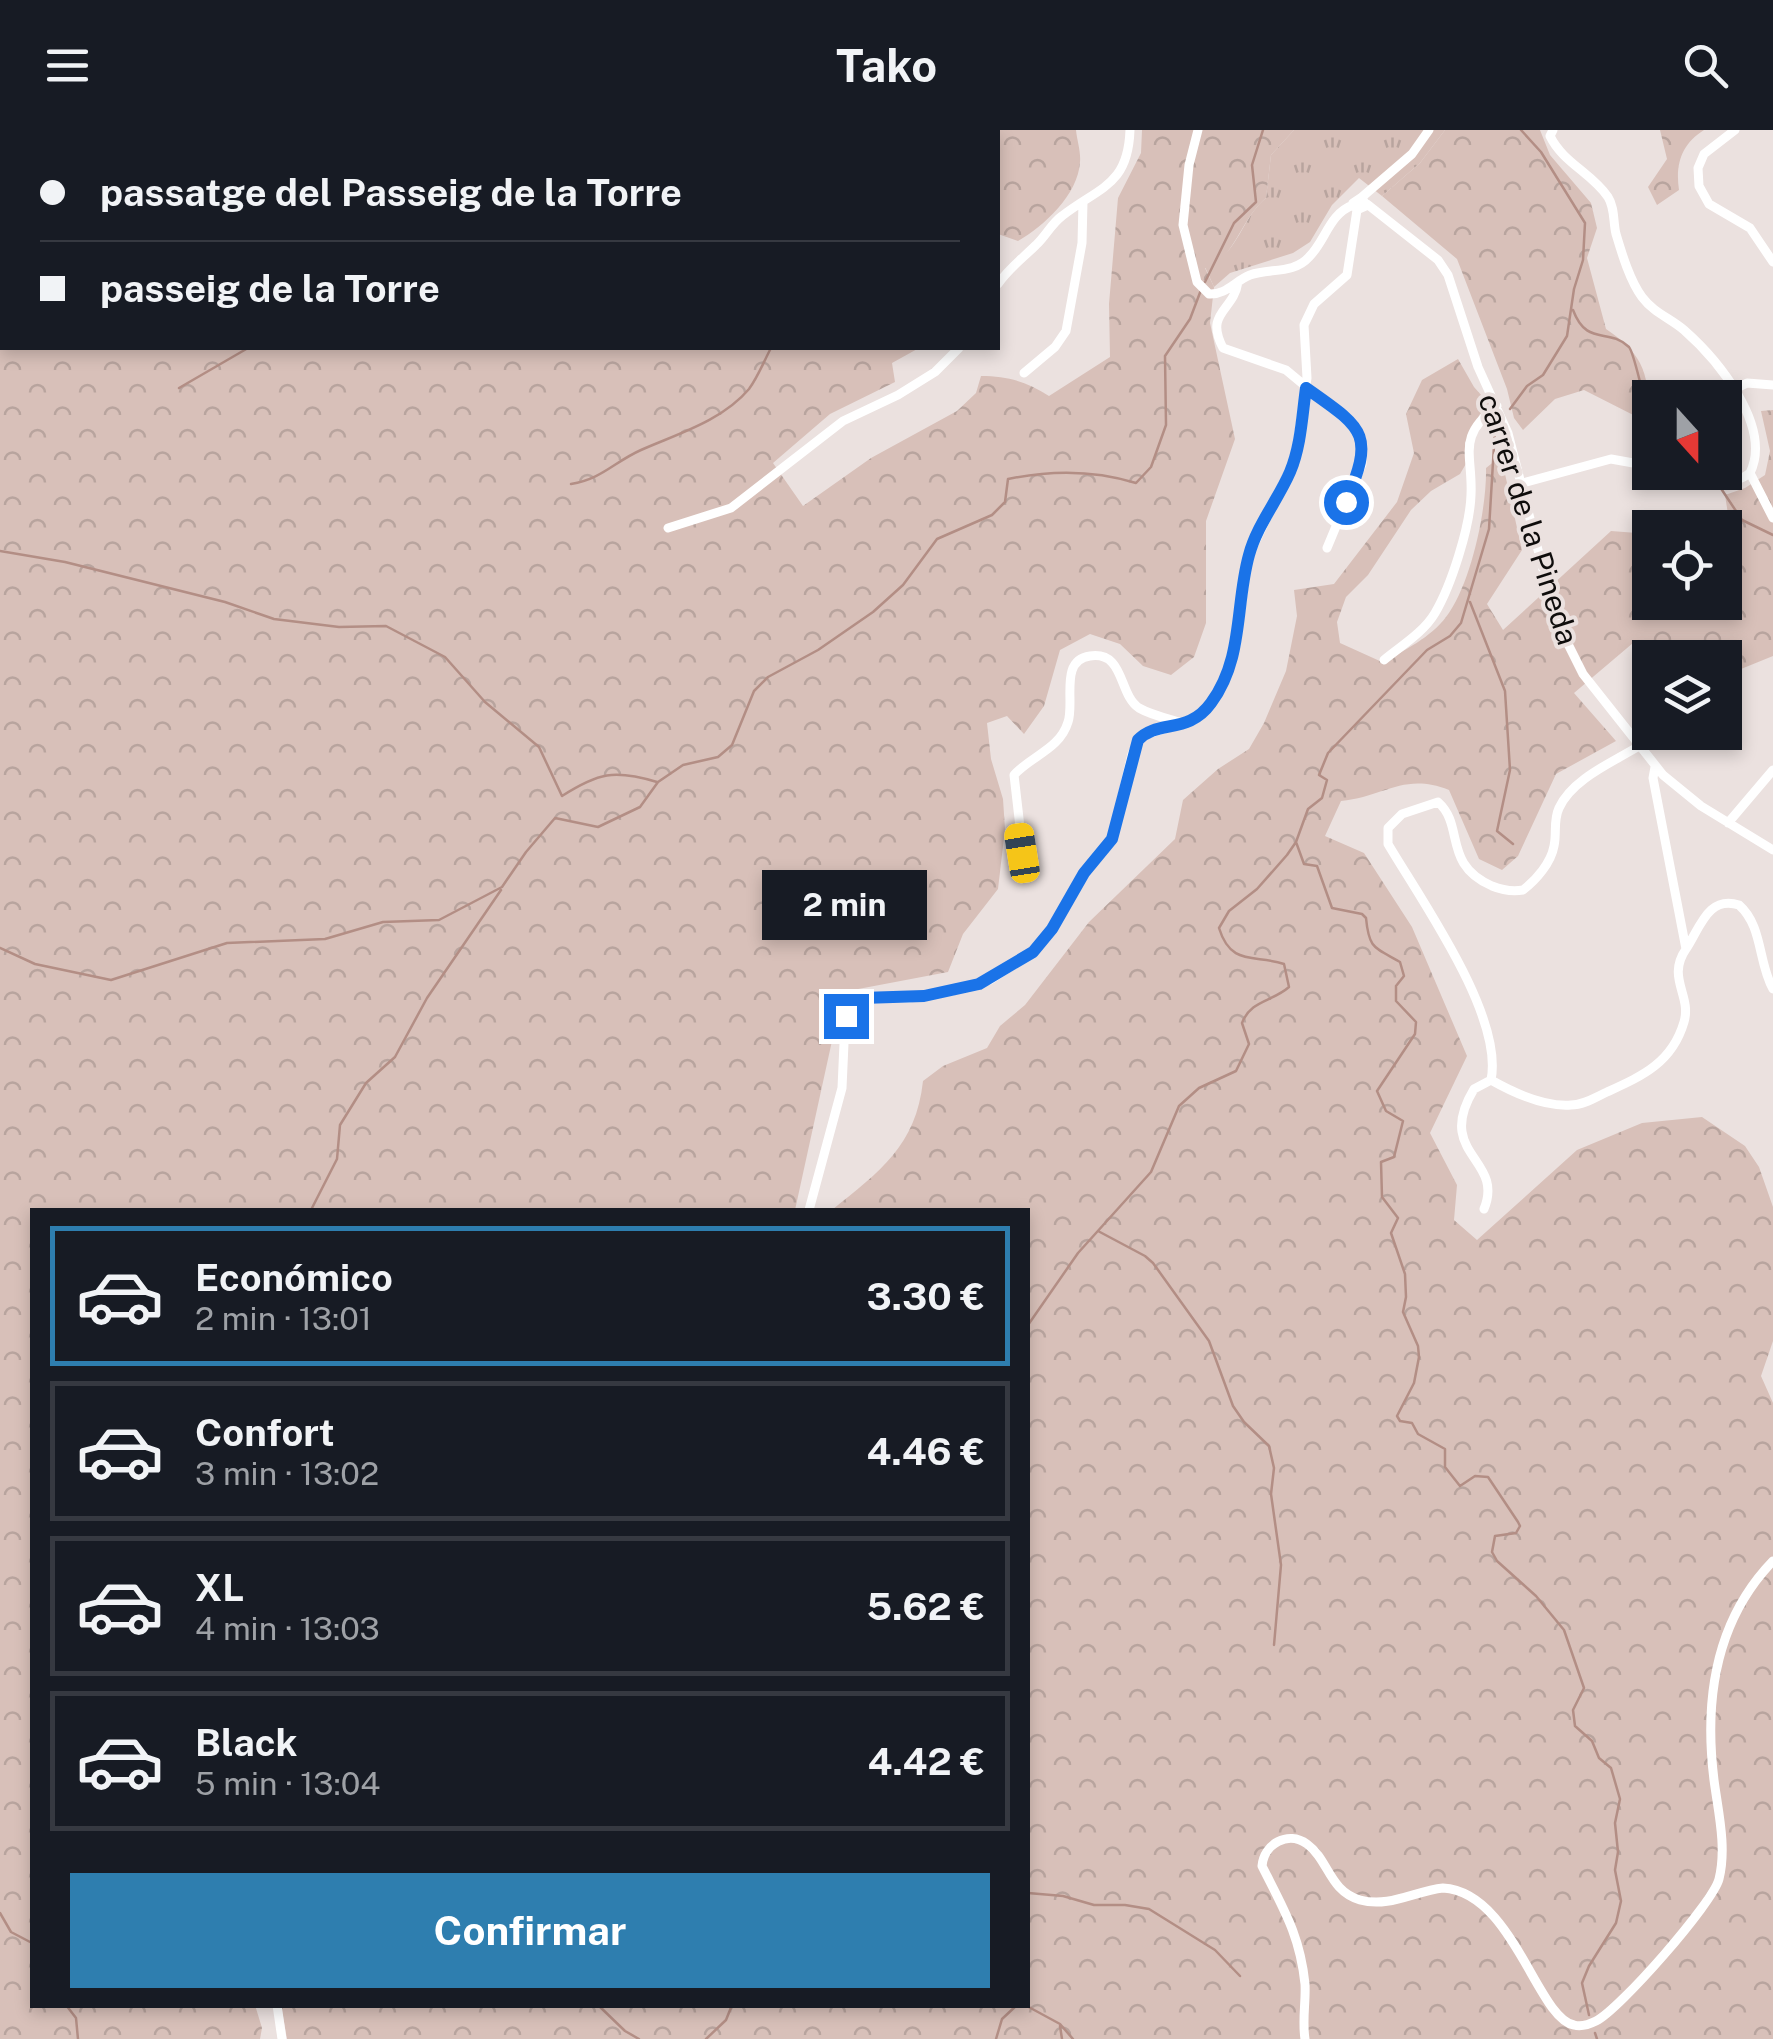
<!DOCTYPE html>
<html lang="es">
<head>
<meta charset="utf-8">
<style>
	:root { --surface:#171b24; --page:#242831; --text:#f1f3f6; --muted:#9ea1a6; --line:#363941; --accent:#2e7eaf }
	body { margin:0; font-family:"Public Sans",sans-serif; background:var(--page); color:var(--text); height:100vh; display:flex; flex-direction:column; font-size:38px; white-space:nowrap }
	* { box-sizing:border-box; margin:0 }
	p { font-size:32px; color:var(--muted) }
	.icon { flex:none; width:55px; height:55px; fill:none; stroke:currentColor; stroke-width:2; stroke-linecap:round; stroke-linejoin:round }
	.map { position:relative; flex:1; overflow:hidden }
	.details { position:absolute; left:30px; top:1078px; width:1000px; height:800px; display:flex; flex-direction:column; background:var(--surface); border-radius:0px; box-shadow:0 5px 15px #0003 }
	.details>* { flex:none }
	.top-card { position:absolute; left:0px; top:0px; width:1000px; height:220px; box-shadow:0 5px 15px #0003; display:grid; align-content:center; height:220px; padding:0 40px; background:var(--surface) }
	.needle { width:65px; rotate:159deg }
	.tools { position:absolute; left:1632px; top:250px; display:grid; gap:20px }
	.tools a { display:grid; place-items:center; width:110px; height:110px; border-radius:0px; background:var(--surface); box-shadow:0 5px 15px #0003; font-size:50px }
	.end { position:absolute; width:45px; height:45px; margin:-22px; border:12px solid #1a73e8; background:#fff; box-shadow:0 0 0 5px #fff }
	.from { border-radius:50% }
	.bubble { position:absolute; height:70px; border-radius:0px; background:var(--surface); box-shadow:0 5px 15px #0003; font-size:32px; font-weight:700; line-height:70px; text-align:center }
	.car { position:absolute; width:30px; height:60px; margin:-30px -15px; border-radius:12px; box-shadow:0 0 8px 2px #0007; background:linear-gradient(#f5c518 24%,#345 0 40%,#f5c518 0 76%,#345 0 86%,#f5c518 0) }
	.top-card b { display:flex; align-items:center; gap:35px; height:95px; font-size:38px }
	.top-card b+b { border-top:2px solid var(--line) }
	.top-card i { width:25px; height:25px; background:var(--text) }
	ul { padding:18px 0 0; list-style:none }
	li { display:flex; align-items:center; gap:30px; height:140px; margin:0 20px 15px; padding:0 20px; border:5px solid var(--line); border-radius:0px }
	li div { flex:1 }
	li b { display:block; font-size:38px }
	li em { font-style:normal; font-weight:700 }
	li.active { border-color:var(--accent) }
	li>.icon { width:90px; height:90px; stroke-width:1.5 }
	.button { display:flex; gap:20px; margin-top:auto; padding:20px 40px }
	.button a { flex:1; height:115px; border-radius:0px; background:var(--accent); color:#fff; font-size:40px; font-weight:700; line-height:115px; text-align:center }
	header { display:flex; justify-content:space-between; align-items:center; height:130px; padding:0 40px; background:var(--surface); font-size:45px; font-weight:700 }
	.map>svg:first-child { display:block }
	.grass { fill:url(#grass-tufts) }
	.forest { fill:url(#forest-crowns) }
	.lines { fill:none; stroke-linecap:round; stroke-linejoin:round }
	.stream { stroke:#b38e85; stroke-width:2.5 }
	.street { stroke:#fff; stroke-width:9 }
	.route { stroke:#1a73e8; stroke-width:12 }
	.labels { text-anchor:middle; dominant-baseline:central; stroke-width:8; stroke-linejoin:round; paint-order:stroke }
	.street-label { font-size:30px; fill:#0f0d0c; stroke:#ebe1df }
</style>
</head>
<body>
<header><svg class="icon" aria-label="menu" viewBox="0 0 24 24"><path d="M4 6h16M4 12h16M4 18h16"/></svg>Tako<svg class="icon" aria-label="search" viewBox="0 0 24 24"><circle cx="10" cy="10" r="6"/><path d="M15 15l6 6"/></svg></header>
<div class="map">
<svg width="1773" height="1909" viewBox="0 0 1773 1909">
	<defs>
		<pattern id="grass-tufts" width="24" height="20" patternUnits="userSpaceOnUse" patternTransform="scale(2.5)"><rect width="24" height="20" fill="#d8c0b9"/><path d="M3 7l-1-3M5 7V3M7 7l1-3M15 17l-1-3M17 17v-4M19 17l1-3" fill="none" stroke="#b8a49e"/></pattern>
		<pattern id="forest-crowns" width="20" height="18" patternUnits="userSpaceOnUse" patternTransform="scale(2.5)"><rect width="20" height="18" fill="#d8c0b9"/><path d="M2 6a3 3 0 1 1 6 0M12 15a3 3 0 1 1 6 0" fill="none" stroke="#b8a49e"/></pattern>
	</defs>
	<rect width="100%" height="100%" fill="#ebe1df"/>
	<path class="grass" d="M1294,0H1445L1420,33L1382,66L1359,48L1332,75L1310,112L1293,123L1230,143L1214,157L1205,137C1238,126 1241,88 1266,68L1271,25Z"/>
	<path class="forest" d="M0,0H1076C1077,10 1081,22 1080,32C1078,65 1044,96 1018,111L998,104V2H2V218H919L892,233L895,252L830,284L773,333L803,376L871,328L957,281L976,263L981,246C1008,246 1027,252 1049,266L1110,227L1109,174L1118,68L1141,23L1142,0H1294L1271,25L1266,68C1243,87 1237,119 1212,138H1205L1214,157L1210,193L1235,309L1206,391V493L1194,527L1171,545L1143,536L1120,514L1090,504L1060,520L1044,576L1024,604L1007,586L987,593L991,629L1003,669L1005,699L998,759L963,804L948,842L853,860L837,888L795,1080H32V1875H255L262,1898L260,1909H0Z
		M1445,0H1540L1550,25L1591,73L1597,98L1587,128L1606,199C1646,226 1649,246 1649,293L1584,260L1555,269L1523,300L1514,288L1507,259L1457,129L1382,66L1420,33Z
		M1660,0H1704C1682,14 1675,33 1679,60L1657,75L1648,57L1667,29Z
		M1458,229L1474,257L1490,275L1480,284L1465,313L1467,332L1460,344L1431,361L1411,380L1368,445L1346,467L1337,492L1340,513L1382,532C1404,521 1431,507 1446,487C1471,455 1487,378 1486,338L1501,326L1522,420L1487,474L1503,500L1611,401L1650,404V472H1725V410H1732L1725,365L1745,358L1765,345L1770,321L1761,281L1773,280V526L1741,539L1725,559V528H1650V534L1633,513L1574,563L1616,611L1556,644L1518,726L1502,740L1479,729L1449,660C1403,642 1385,667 1341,671L1325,706L1364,723L1412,797L1467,926L1430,1003L1457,1055L1454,1090L1477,1110L1577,1020L1642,993L1702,987L1745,1016L1759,1037L1773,1077V1211L1761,1246L1773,1273V1909H287L281,1875H1028V1080H832C880,1041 916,1016 923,951L943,936L987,918L1000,896L1025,875L1089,792L1175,709L1183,670L1218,639L1249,619L1264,593L1286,541L1297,486L1294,460L1334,454L1397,372L1414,323L1406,284L1422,250Z"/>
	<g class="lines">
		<path class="stream" d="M73,2L74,0
			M878,2L879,0
			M0,111L2,108
			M1205,152L1234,93L1256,72L1252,35L1263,0
			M1573,180C1587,217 1608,197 1629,217C1635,224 1643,271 1650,285
			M179,258L248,218
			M1510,279L1527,256L1543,245L1567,206L1574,159L1583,130L1585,93L1541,22L1521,0
			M1717,342V345
			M571,354C602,349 614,332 641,320C677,304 722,291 749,259C758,247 764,231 771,218
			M1722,360L1742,390L1773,405
			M0,421L65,432L225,472L274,489L339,497L386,496L445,527L485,572L539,617L562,666C598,643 614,639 657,652
			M1470,472L1505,561L1510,640L1497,701L1513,714
			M1296,712L1304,734L1317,736L1332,778L1362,784L1366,788C1369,819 1374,817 1400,832L1404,846L1396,856V871L1416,892L1415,904L1377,961L1386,981L1403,991L1394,1027L1381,1032L1382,1067L1398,1088L1391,1103L1405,1144L1406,1167L1403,1182L1418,1216L1419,1227L1414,1253L1397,1286L1400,1291L1412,1293L1418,1304L1445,1319V1337L1460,1356L1475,1346L1488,1347L1518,1392L1520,1396L1516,1403L1495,1406L1492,1422L1497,1431L1536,1466L1564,1500L1584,1558L1573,1580L1575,1596L1592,1611L1599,1628L1611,1638L1620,1669L1615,1693L1618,1722L1615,1740L1621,1771L1616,1793L1589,1836L1582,1853L1589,1885
			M0,818L35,834L111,850L227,813L325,809L383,792L439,790L502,757L526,722L555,688L598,697L640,677L658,652L683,635L718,627L732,615L754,561L768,547L818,520L873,482L903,455L937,409L992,385L1005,372L1008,349C1051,340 1094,340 1136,353L1151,337L1166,295L1165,226L1190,189L1201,160
			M311,1080L337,1029L340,995L366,953L395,927L427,868L501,760
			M1098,1101L1145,1126L1153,1133L1209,1211L1233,1276L1244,1292L1269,1316L1274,1338L1271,1364L1281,1435L1274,1515
			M1028,1195L1078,1123L1151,1042L1179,976L1199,958L1236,941L1249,914L1242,893C1251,870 1272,872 1289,857L1284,834C1255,824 1231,837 1219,798L1229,781L1257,759L1287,725L1296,712L1308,679L1322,668L1327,650L1319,645L1328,623L1427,520L1450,506L1461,493L1489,399L1495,299
			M1028,1763L1063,1766L1094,1775H1125L1149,1779L1215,1820L1240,1846
			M0,1783L11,1802L32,1813
			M66,1875L76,1888L78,1909
			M598,1875L625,1901L639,1909
			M1025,1875L1060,1894L1073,1909
			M1060,1896L1062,1909
			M1595,1903L1597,1909
			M706,1909L726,1890L732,1875
			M996,1909L1002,1889L1017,1875"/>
		<path class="street" d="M1198,0L1189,35L1183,95L1197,152L1209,164C1226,165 1235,151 1250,145C1270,138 1294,144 1309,127C1326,110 1329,84 1353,75
			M1553,0L1550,6C1563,33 1592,43 1608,67C1615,78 1613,92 1616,104C1622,124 1630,151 1642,167C1654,183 1670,188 1684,200C1717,229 1773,296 1750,343L1773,388
			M1735,0L1704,24L1698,38L1699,56L1709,74L1750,98L1773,132
			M1362,67L1412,24L1429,0
			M1367,74L1438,130L1448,145L1478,237L1508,303L1556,490L1583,544L1663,645L1701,676L1773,720
			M1238,152C1234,181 1204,182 1223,218L1286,240L1351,294L1361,308L1362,334L1327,418
			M998,154C1009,138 1023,128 1036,115C1046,106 1051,94 1062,86C1099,57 1128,56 1130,0
			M1024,243L1055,217L1066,201L1082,113L1083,72
			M1737,258L1747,253L1773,255
			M1672,342C1699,350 1725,362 1750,343
			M1523,353L1611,329L1650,336
			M668,398L731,378L843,291L898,265L935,242L959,218
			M1384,530C1401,516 1424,502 1435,483C1451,456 1470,397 1471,365C1473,324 1456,307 1497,276
			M1728,693L1773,640
			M1015,744L1023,723L1014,645C1031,626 1060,619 1068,592C1075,572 1059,530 1090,526C1125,521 1118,564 1139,578C1151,585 1169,589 1182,593
			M1686,819C1700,798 1708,765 1739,775C1763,796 1758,833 1773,859
			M1491,950C1504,886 1421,770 1388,714V698L1402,684L1438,672C1465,696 1442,734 1492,756C1502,760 1512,762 1523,760C1536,750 1551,733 1554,716C1557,703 1553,691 1559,678C1572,649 1613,632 1639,616
			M1491,950C1514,963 1545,977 1571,975C1584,975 1596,967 1607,962C1642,946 1672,933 1684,892C1692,865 1666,848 1686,819L1653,648L1655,637
			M1484,1079C1505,1028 1434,1025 1474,959L1491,950
			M809,1080L842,958L845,891L849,879L867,867L909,868L968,857L990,850L1033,822L1052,799L1084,743L1112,709L1132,624L1141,606L1194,590L1210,574L1222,556L1236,515L1248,427L1295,329L1307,248L1304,195L1314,174L1347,145L1357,80L1353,73L1362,67L1366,76L1357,80
			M277,1875L282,1909
			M1305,1909C1302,1890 1306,1872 1305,1854C1300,1805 1283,1778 1262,1736C1264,1714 1288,1700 1307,1714C1329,1730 1329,1761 1360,1770C1389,1778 1415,1761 1443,1758C1513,1762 1537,1888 1574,1895C1581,1897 1590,1894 1596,1891C1619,1880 1713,1773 1719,1749C1727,1717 1718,1681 1714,1650C1704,1570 1715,1491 1773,1431"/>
	</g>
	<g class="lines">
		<path class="route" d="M846,886L852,874L862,868L924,866L979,854L1033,822L1052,799L1084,743L1112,709L1138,610C1158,589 1188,605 1211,573C1244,528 1235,475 1249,425C1257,395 1278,370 1290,342C1301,316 1302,286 1306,258C1364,299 1375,303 1346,372"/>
	</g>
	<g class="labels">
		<g class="street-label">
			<text transform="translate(1529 389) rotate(72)">carrer de la Pineda</text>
		</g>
	</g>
</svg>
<div class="tools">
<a><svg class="needle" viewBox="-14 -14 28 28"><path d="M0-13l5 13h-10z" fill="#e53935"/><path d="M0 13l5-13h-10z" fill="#9ea1a6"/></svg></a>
<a><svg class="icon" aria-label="locate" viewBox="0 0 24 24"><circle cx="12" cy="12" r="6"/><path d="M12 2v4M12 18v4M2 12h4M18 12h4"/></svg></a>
<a><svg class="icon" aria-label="layers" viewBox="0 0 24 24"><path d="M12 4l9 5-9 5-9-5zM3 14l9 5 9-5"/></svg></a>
</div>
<i class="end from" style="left:1346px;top:372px"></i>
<i class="end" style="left:846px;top:886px"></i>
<div class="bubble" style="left:762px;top:740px;width:165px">2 min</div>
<i class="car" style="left:1022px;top:723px;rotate:351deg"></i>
<div class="top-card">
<b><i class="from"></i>passatge del Passeig de la Torre</b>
<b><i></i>passeig de la Torre</b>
</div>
<section class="details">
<ul>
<li class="active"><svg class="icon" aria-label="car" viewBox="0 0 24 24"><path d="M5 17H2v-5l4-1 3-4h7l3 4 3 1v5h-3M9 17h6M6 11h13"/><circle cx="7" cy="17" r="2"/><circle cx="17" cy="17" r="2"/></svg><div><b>Económico</b><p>2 min · 13:01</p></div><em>3.30 €</em></li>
<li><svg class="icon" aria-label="car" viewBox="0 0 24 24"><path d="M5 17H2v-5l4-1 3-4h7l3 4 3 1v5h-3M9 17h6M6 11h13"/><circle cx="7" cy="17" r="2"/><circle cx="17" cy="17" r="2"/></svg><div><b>Confort</b><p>3 min · 13:02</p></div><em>4.46 €</em></li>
<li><svg class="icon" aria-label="car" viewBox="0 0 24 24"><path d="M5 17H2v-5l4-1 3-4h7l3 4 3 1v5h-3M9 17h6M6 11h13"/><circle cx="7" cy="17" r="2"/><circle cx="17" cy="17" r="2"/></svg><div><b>XL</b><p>4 min · 13:03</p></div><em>5.62 €</em></li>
<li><svg class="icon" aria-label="car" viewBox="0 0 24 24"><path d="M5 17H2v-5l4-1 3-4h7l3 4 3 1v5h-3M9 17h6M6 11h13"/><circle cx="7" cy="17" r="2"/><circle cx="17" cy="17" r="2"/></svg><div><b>Black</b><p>5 min · 13:04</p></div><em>4.42 €</em></li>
</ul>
<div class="button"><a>Confirmar</a></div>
</section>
</div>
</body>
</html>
